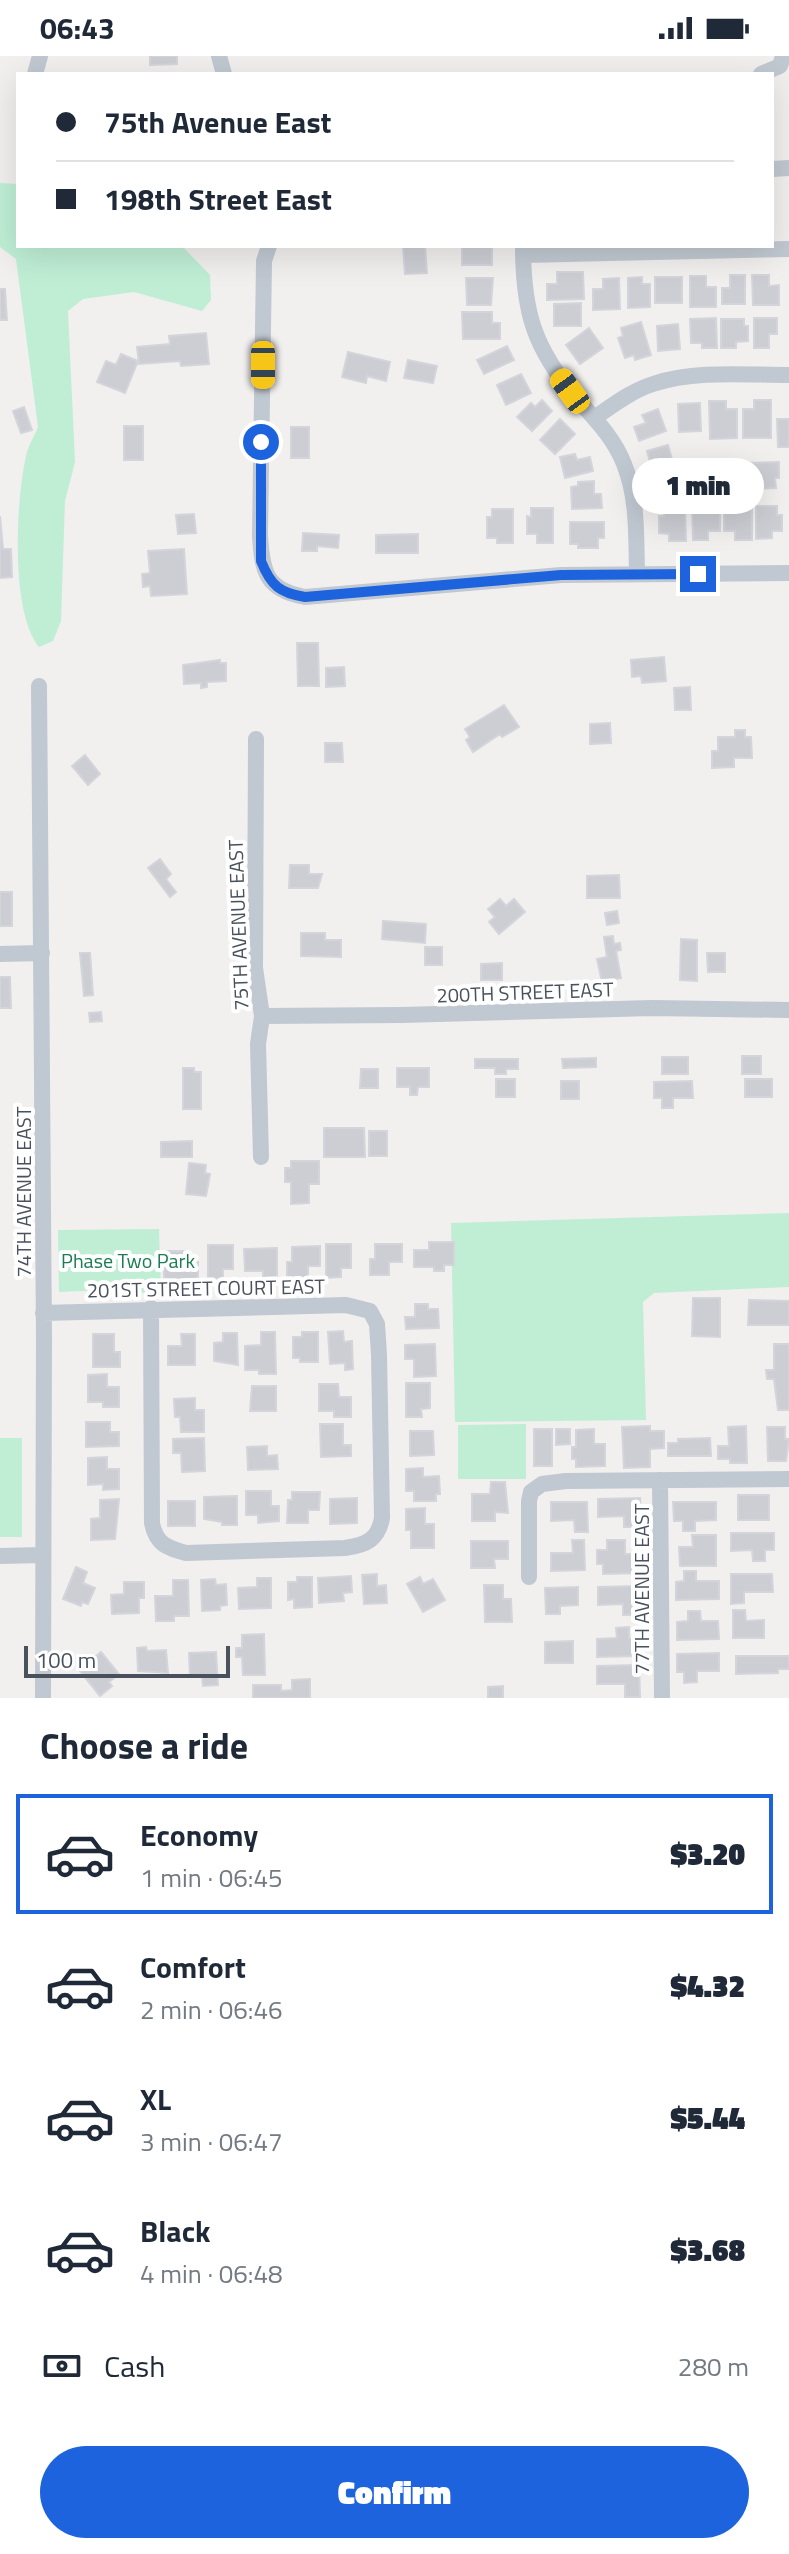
<!DOCTYPE html>
<html lang="en">
<head>
<meta charset="utf-8">
<style>
	:root { --surface:#fff; --page:#f6f6f7; --text:#1f2937; --muted:#747a83; --line:#e0e1e3; --accent:#1d63de }
	body { margin:0; font-family:"Titillium Web",sans-serif; background:var(--page); color:var(--text); height:100vh; display:flex; flex-direction:column; font-size:30px; white-space:nowrap }
	* { box-sizing:border-box; margin:0 }
	p { font-size:26px; color:var(--muted) }
	.icon { flex:none; width:44px; height:44px; fill:none; stroke:currentColor; stroke-width:2; stroke-linecap:round; stroke-linejoin:round }
	.map { position:relative; height:1642px; overflow:hidden }
	.details { display:flex; flex-direction:column; background:var(--surface); flex:1 }
	.details>* { flex:none }
	.hud { position:absolute; left:16px; top:16px; width:758px; height:176px; border-radius:0px; box-shadow:0 8px 32px #0002; display:grid; align-content:center; height:176px; padding:0 40px; background:var(--surface) }
	.scale { position:absolute; left:24px; bottom:20px; width:206px; box-sizing:border-box; padding-left:8px; border:4px solid #48515c; border-top:0; font-size:22px; line-height:28px; white-space:nowrap; color:#48515c; -webkit-text-stroke:6px #fff; paint-order:stroke }
	.end { position:absolute; width:36px; height:36px; margin:-18px; border:10px solid #1d63de; background:#fff; box-shadow:0 0 0 4px #fff }
	.from { border-radius:50% }
	.bubble { position:absolute; height:56px; border-radius:28px; background:var(--surface); box-shadow:0 8px 32px #0002; font-size:26px; font-weight:800; line-height:56px; text-align:center }
	.car { position:absolute; width:24px; height:48px; margin:-24px -12px; border-radius:10px; box-shadow:0 0 6px 2px #0007; background:linear-gradient(#f5c518 24%,#345 0 40%,#f5c518 0 76%,#345 0 86%,#f5c518 0) }
	.hud b { display:flex; align-items:center; gap:28px; height:76px; font-size:30px }
	.hud b+b { border-top:2px solid var(--line) }
	.hud i { width:20px; height:20px; background:var(--text) }
	ul { padding:0; list-style:none }
	li { display:flex; align-items:center; gap:24px; height:120px; margin:0 16px 12px; padding:0 24px; border:4px solid transparent; border-radius:0px }
	li div { flex:1 }
	li b { display:block; font-size:30px }
	li em { font-style:normal; font-weight:800 }
	li.active { border-color:var(--accent) }
	li>.icon { width:72px; height:72px; stroke-width:1.5 }
	h2 { padding:0 40px; font-size:36px; line-height:96px }
	.pay { display:flex; align-items:center; gap:20px; height:88px; padding:0 40px; font-size:30px }
	.pay p { margin-inline-start:auto }
	.action { display:flex; gap:16px; margin-top:auto; padding:16px 40px }
	.action a { flex:1; height:92px; border-radius:48px; background:var(--accent); color:#fff; font-size:32px; font-weight:800; line-height:92px; text-align:center }
	.status { display:flex; justify-content:space-between; align-items:center; height:56px; padding:0 40px; background:var(--surface); direction:ltr }
	.status svg { height:22px; fill:currentColor }
	.map>svg:first-child { display:block }
	.green { fill:#bfeed5 }
	.building { fill:#ccced4; stroke:#d3d5db; stroke-width:2 }
	.lines { fill:none; stroke-linecap:round; stroke-linejoin:round }
	.minor { stroke:#c0c8d1; stroke-width:16 }
	.route { stroke:#1d63de; stroke-width:10 }
	.labels { text-anchor:middle; dominant-baseline:central; stroke-width:8; stroke-linejoin:round; paint-order:stroke }
	.street-label { font-size:20px; fill:#48515c; stroke:#fff }
	.park-label { font-size:20px; fill:#197d53; stroke:#fff }
</style>
</head>
<body>
<div class="status"><b>06:43</b><svg viewBox="0 0 49 12"><path d="M0 12V9h3v3zM5 12V6h3v6zM10 12V3h3v9zM15 12V0h3v12zM26 1h20v11H26zM47 4h2v5h-2z"/></svg></div>
<div class="map">
<svg width="789" height="1642" viewBox="0 0 789 1642">
	<rect width="100%" height="100%" fill="#f2efef"/>
	<path class="green" d="M0,127L18,128V190H182L210,219L211,244L202,255L134,236L83,243L68,255L75,406L65,445L61,565L53,585L39,591C10,556 16,444 26,400C28,390 34,381 38,371L16,203L0,191Z
		M789,1157V1231L654,1237L643,1246L646,1364L455,1366L451,1167Z
		M159,1173L161,1236L103,1238V1234L59,1236L58,1174Z
		M526,1368V1423H458V1369Z
		M0,1382H22V1481H0Z"/>
	<path class="building" d="M150,0H177V8L150,9Z
		M403,190H425L427,217L405,218Z
		M462,190H492V209H462Z
		M557,216H583L584,243L547,244V228H557Z
		M730,219H745V248H722V232H730Z
		M752,219H769V230L779,229V249H753Z
		M690,220H706V231H716V251H690Z
		M642,221V228H650V251L628,252V222Z
		M655,221H682V247H655Z
		M466,222H493L491,249H467Z
		M619,222L620,253L593,254V233H603V223Z
		M0,233H5L7,264H0Z
		M581,247V270H554V248Z
		M462,256H492V267H500V283H463Z
		M716,262L717,292H702V287H691L690,263Z
		M754,262H777V278H769V292H754Z
		M721,263H744V270H748V285L736,286V292H721Z
		M641,266L651,299L635,304L634,299L625,302L618,282L623,280L621,272Z
		M678,268L680,293L658,295L657,270Z
		M589,272L603,292L580,308L566,289Z
		M206,277L209,308L181,310L180,305L139,308L137,291L170,288L169,280Z
		M507,290L514,304L484,318L477,304Z
		M348,296L390,306L386,325L367,320L366,327L342,321Z
		M121,298L138,305L125,337L97,326L106,305L116,309Z
		M408,304L437,310L433,327L404,322Z
		M521,318L531,337L506,349L497,329Z
		M542,344L552,355L532,375L517,361L531,347L535,351Z
		M754,344H771V382H743V353H754Z
		M709,345H726V353H737V382L710,383Z
		M700,347L701,375L679,376L678,348Z
		M24,351L32,374L21,377L13,355Z
		M658,353L666,375L639,385L634,371L646,367L642,359Z
		M560,363L575,378L555,398L540,384Z
		M777,363H789V391H778Z
		M124,370H143V404H124Z
		M291,371H309V402H291Z
		M668,389L675,414L654,420L647,395Z
		M575,398L577,404L590,401L593,415L565,422L560,401Z
		M779,406V422H775L776,432L755,433V427L746,428V407Z
		M706,411H733V438H702V422H706Z
		M594,425V438H601L602,452L572,453L571,431L578,430V426Z
		M709,442V448H720V475H708V484H693L692,449H699V443Z
		M724,448H752V484H735V475H724Z
		M756,450H777V459H782V475H772V482L756,483Z
		M531,452H553V487H537V478H527V460L531,461Z
		M664,452H685L686,485H669V478L659,477V460H664Z
		M492,453H513V487H497V482H487V461H492Z
		M194,458L196,477L178,478L176,459Z
		M0,460L3,493H11L12,521L0,522Z
		M570,466H604V482H598V492H578V488H570Z
		M303,477L339,479L338,492L317,490V495H302Z
		M418,478V497H376V479Z
		M184,493L187,538L151,540L150,530L143,531L142,518L150,517L148,495Z
		M297,587H318L319,630H298Z
		M664,601L666,625L642,627L641,620L632,621L631,604Z
		M220,604V607H226V625L207,626V631L201,632V627L184,628L183,609Z
		M344,611L345,630L326,631V612Z
		M690,631L691,654H675L674,632Z
		M504,649L519,671L502,681L500,678L473,696L466,684L470,681L465,673Z
		M610,667L611,687L590,688V668Z
		M735,674H745V681H751L752,702H734V711L712,712V695H718V681H735Z
		M325,687H342L343,706H325Z
		M85,699L100,718L88,729L72,710Z
		M160,803L171,818L166,823L176,836L170,841L148,812Z
		M290,809H309V818H322L318,832H289Z
		M619,819L620,842H587V820Z
		M0,836H12V870H0Z
		M500,843L506,850L514,843L525,856L499,878L489,866L495,861L488,853Z
		M617,855L619,867L607,869L605,857Z
		M383,865L426,868L425,887L382,883Z
		M301,877H325V884H341V901L301,900Z
		M613,880L614,888L620,887L621,894L616,895L621,922L602,926L597,903L607,901L604,881Z
		M681,883L697,884V925L680,924Z
		M425,891H442V909H425Z
		M80,897H90L93,939L84,940Z
		M707,897H725V916H708Z
		M502,907V924H481V908Z
		M0,921H10L11,952H0Z
		M101,956L102,965L90,966L89,957Z
		M742,1000H761V1018H742Z
		M662,1001H688V1018H662Z
		M596,1002V1011L563,1012L562,1003Z
		M475,1003H518V1013H506V1018H495V1012H475Z
		M183,1012H194V1016H201V1053H183Z
		M397,1012H429V1031H418L417,1039H410V1031H397Z
		M361,1013H378V1032H360Z
		M496,1023H515V1041H496Z
		M745,1023H772V1041H745Z
		M561,1025H579V1043H561Z
		M692,1025L693,1042H673V1052H662V1042H654V1026Z
		M324,1072H364L365,1101H324Z
		M369,1075H387V1100H369Z
		M192,1085V1101H161V1086Z
		M291,1105H319V1128H309V1147L291,1148V1126H285V1112H291Z
		M189,1107L206,1109L205,1117L210,1118L206,1140L186,1138Z
		M429,1186H454V1209H444V1215H434V1211H414V1194H429Z
		M326,1188H351V1212H341V1221L326,1222Z
		M375,1188H402V1206H389V1219H370V1203H375Z
		M208,1189H233V1213H223V1223H208Z
		M320,1190V1210H308V1222H287V1206H292V1191Z
		M277,1192V1223H263V1215H245L244,1193Z
		M164,1195H189V1206H198V1223L164,1224Z
		M693,1242H720V1281L692,1280Z
		M749,1244L789,1245V1269H748Z
		M415,1248H428V1253H438L439,1272L406,1273L405,1261H415Z
		M343,1275L344,1286L352,1285L353,1313L345,1314V1307L330,1308L328,1276Z
		M261,1276H275L276,1318H259V1314H245V1290L261,1289Z
		M302,1276H318V1306H300V1302H293V1281H302Z
		M223,1277H237L238,1309L214,1305V1287L223,1286Z
		M93,1278H114V1296H120V1311H93Z
		M181,1278H195V1309H168V1290H182Z
		M435,1288L436,1320L414,1321V1303H405V1289Z
		M774,1288H789V1354H778L774,1323H767L766,1314H774Z
		M107,1318V1331H119V1351H103V1346H88V1319Z
		M406,1327H430V1352L421,1353L422,1361H406Z
		M319,1328H338L339,1341H351V1361H334V1355H319Z
		M252,1330H276V1355H250Z
		M195,1342V1354H204V1376H181L180,1361H175L174,1343Z
		M86,1366H110V1376H119V1390L86,1391Z
		M320,1368H343V1389H351V1400L321,1401Z
		M650,1370V1375H664V1392L650,1393V1411L624,1412L622,1371Z
		M746,1370L747,1407H730V1403H718V1390H729L728,1371Z
		M767,1371H785V1383H789L786,1405H768Z
		M534,1373H552V1410H534Z
		M556,1373H570V1388L556,1389Z
		M594,1373V1388H605V1410L576,1411V1403H572V1391H576V1374Z
		M410,1375H433L434,1399L410,1400Z
		M204,1382L205,1415L182,1416L181,1397H173V1383Z
		M710,1382L711,1400H668V1387H678V1383Z
		M267,1390V1400L277,1399L278,1413L248,1414L247,1391Z
		M107,1401V1413H119V1433L103,1434V1428L88,1429V1402Z
		M423,1412V1421L439,1420L440,1438H436V1445H414V1435H406V1413Z
		M491,1426H505L508,1457L495,1456V1465H472V1438H490Z
		M246,1435H271V1450H279V1465L258,1467V1459H246Z
		M292,1436H320L319,1454H308V1467H287L288,1444H292Z
		M738,1439H769V1464H738Z
		M237,1440V1469H222V1466L204,1463V1441Z
		M357,1442V1467L330,1468V1443Z
		M640,1442L641,1460H637V1471H624V1460L598,1461V1443Z
		M119,1443L115,1483L91,1484V1463L100,1462V1444Z
		M168,1445H195V1470H168Z
		M551,1446H587L588,1476H575L574,1464L551,1465Z
		M673,1446H716V1464L695,1465V1475H683V1465H674Z
		M425,1452V1468H434V1492H411V1474H406V1453Z
		M731,1477H774V1494H765V1505H753L752,1494L731,1495Z
		M692,1479H716V1510H680L679,1491H693Z
		M572,1484H584L585,1514L551,1515V1497H573Z
		M607,1484H625V1498H639L640,1517L603,1518V1508H597V1494H607Z
		M471,1485H508V1503H494L495,1512H471Z
		M76,1511L87,1516L83,1527L95,1532L88,1548L82,1546L81,1550L63,1543Z
		M684,1515H696V1525H719V1543L676,1544V1526L684,1525Z
		M377,1518V1530L386,1529L387,1547L364,1548L362,1519Z
		M731,1518H772L773,1536H744V1547L731,1548Z
		M351,1520L352,1536L343,1537L344,1545L319,1547L318,1522Z
		M297,1521H312V1551L294,1552V1543L288,1544V1526H297Z
		M420,1521L423,1528L433,1523L445,1544L423,1556L407,1528Z
		M257,1522H271V1552L239,1553L238,1532L257,1531Z
		M215,1523L216,1529L226,1528L227,1549L220,1550V1554L202,1555L201,1524Z
		M173,1524H188L189,1560H174V1565H156L155,1540H173Z
		M124,1526H144V1542H139V1557L112,1558L111,1539L124,1538Z
		M484,1529H503V1543H511L512,1566H485Z
		M640,1530V1549H635V1559H623V1548L598,1549V1531Z
		M578,1531V1549L560,1550V1558H546L545,1532Z
		M733,1554H745L746,1565L764,1564V1582H733Z
		M688,1555H700L701,1565H718L719,1583L677,1584V1566L688,1565Z
		M629,1571V1582L640,1583V1600L597,1601V1583L617,1582L616,1572Z
		M264,1578L265,1619H243L242,1601H236V1592H242V1579Z
		M573,1585V1607H545V1586Z
		M146,1591L147,1595L166,1594L168,1617L138,1615L137,1592Z
		M101,1596L119,1618L109,1626L112,1630L100,1640L79,1614Z
		M216,1596L218,1629L203,1630L202,1621H190L189,1597Z
		M719,1597V1615H697V1626L684,1627V1616H677V1598Z
		M736,1600H789V1613H778V1617L736,1618Z
		M639,1609L640,1641H625V1628H597V1610Z
		M310,1623V1642H253V1629H281V1635L292,1634V1624Z
		M503,1630V1642H488V1631Z"/>
	<g class="lines">
		<path class="minor" d="M219,0L224,18
			M35,18L40,0
			M761,18L780,10L783,0
			M772,113L789,112
			M269,190L264,205L260,479C262,516 266,534 305,541L561,519L789,517
			M523,190C523,256 534,292 577,343C595,363 614,382 624,408C638,442 636,481 637,518
			M523,199L789,193
			M594,362C612,350 631,335 653,328C695,314 745,319 789,319
			M39,630L44,1283L43,1642
			M256,683L255,912L262,960L258,988L261,1101
			M0,898L42,897
			M262,960L402,959L652,952L789,954
			M43,1257L346,1249L370,1255L377,1268L379,1299L382,1462C378,1484 366,1489 345,1492L186,1497C167,1492 156,1488 152,1467L151,1252
			M660,1424L662,1642
			M0,1500L43,1499
			M529,1521V1445L531,1436L542,1428L566,1425L789,1423"/>
	</g>
	<g class="lines">
		<path class="route" d="M261,386V505C271,530 280,537 305,541L561,519L698,518"/>
	</g>
	<g class="labels">
		<g class="street-label">
			<text transform="translate(238 869) rotate(-92)">75TH AVENUE EAST</text>
			<text transform="translate(525 936) rotate(-2)">200TH STREET EAST</text>
			<text transform="translate(23 1136) rotate(-90)">74TH AVENUE EAST</text>
			<text transform="translate(206 1232) rotate(-1)">201ST STREET COURT EAST</text>
			<text transform="translate(641 1533) rotate(-90)">77TH AVENUE EAST</text>
		</g>
		<g class="park-label">
			<text x="128" y="1204">Phase Two Park</text>
		</g>
	</g>
</svg>
<div class="scale">100 m</div>
<i class="end from" style="left:261px;top:386px"></i>
<i class="end" style="left:698px;top:518px"></i>
<div class="bubble" style="left:632px;top:402px;width:132px">1 min</div>
<i class="car" style="left:263px;top:309px;rotate:180deg"></i>
<i class="car" style="left:570px;top:335px;rotate:324deg"></i>
<div class="hud">
<b><i class="from"></i>75th Avenue East</b>
<b><i></i>198th Street East</b>
</div>
</div>
<section class="details">
<h2>Choose a ride</h2>
<ul>
<li class="active"><svg class="icon" aria-label="car" viewBox="0 0 24 24"><path d="M5 17H2v-5l4-1 3-4h7l3 4 3 1v5h-3M9 17h6M6 11h13"/><circle cx="7" cy="17" r="2"/><circle cx="17" cy="17" r="2"/></svg><div><b>Economy</b><p>1 min · 06:45</p></div><em>$3.20</em></li>
<li><svg class="icon" aria-label="car" viewBox="0 0 24 24"><path d="M5 17H2v-5l4-1 3-4h7l3 4 3 1v5h-3M9 17h6M6 11h13"/><circle cx="7" cy="17" r="2"/><circle cx="17" cy="17" r="2"/></svg><div><b>Comfort</b><p>2 min · 06:46</p></div><em>$4.32</em></li>
<li><svg class="icon" aria-label="car" viewBox="0 0 24 24"><path d="M5 17H2v-5l4-1 3-4h7l3 4 3 1v5h-3M9 17h6M6 11h13"/><circle cx="7" cy="17" r="2"/><circle cx="17" cy="17" r="2"/></svg><div><b>XL</b><p>3 min · 06:47</p></div><em>$5.44</em></li>
<li><svg class="icon" aria-label="car" viewBox="0 0 24 24"><path d="M5 17H2v-5l4-1 3-4h7l3 4 3 1v5h-3M9 17h6M6 11h13"/><circle cx="7" cy="17" r="2"/><circle cx="17" cy="17" r="2"/></svg><div><b>Black</b><p>4 min · 06:48</p></div><em>$3.68</em></li>
</ul>
<div class="pay"><svg class="icon" aria-label="cash" viewBox="0 0 24 24"><path d="M3 7h18v10H3z"/><circle cx="12" cy="12" r="2"/></svg>Cash<p>280 m</p></div>
<div class="action"><a>Confirm</a></div>
</section>
</body>
</html>
